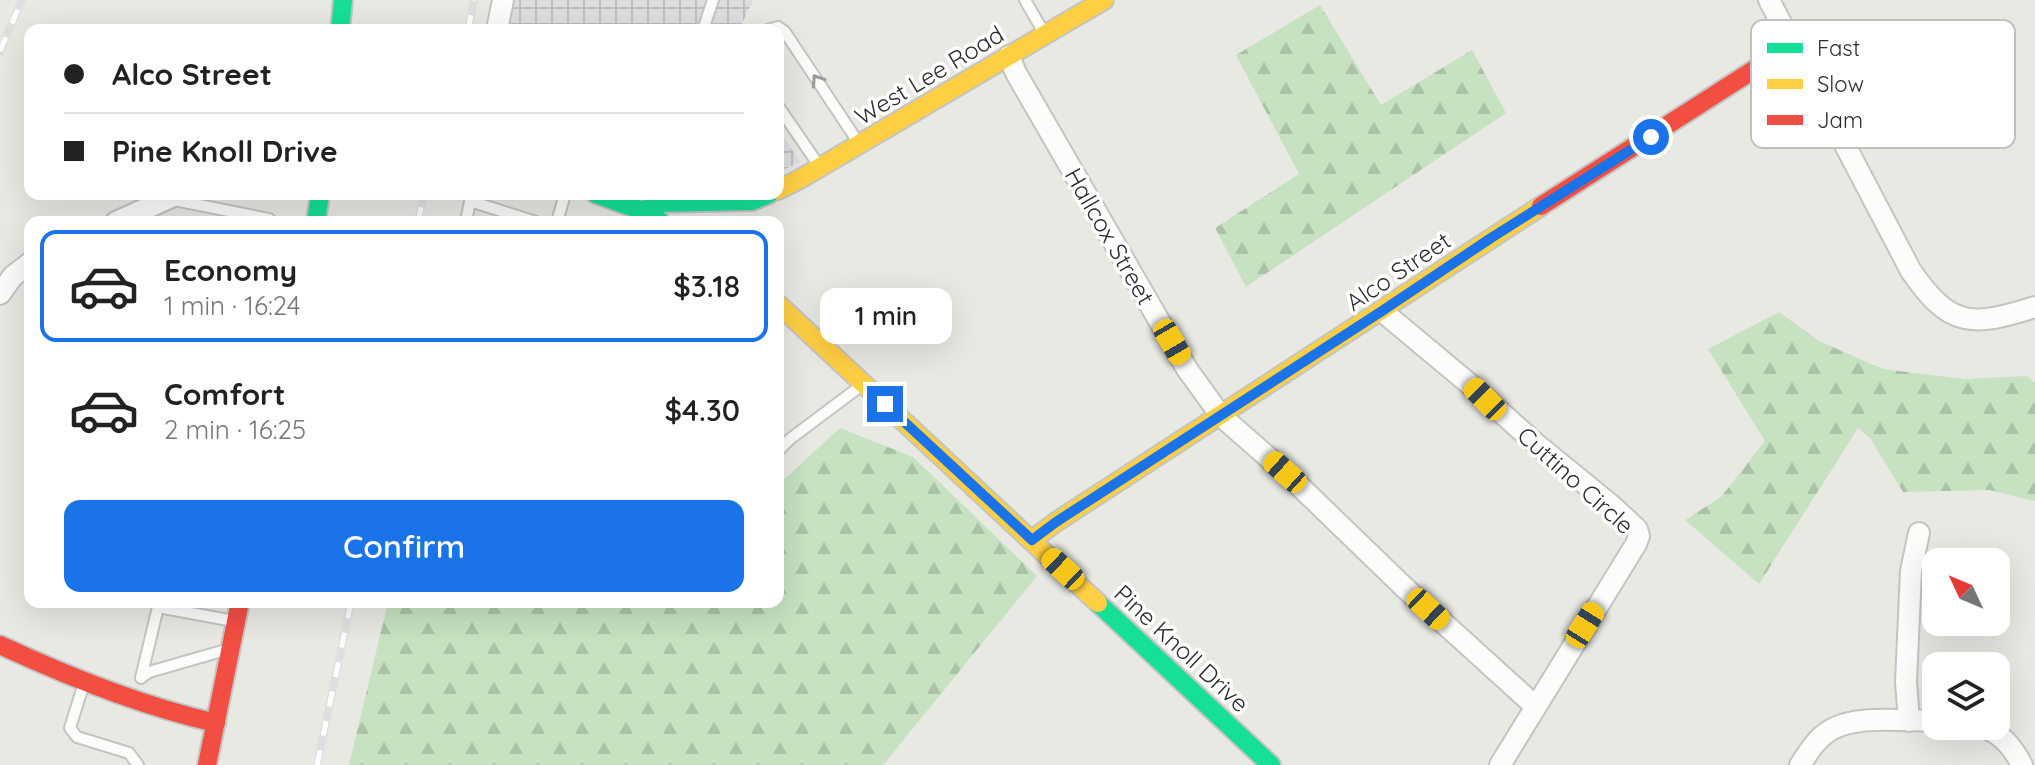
<!DOCTYPE html>
<html lang="en">
<head>
<meta charset="utf-8">
<style>
	:root { --surface:#fff; --page:#f2f2f2; --text:#222; --muted:#767676; --line:#e0e0e0; --accent:#1a73e8 }
	body { margin:0; font-family:Quicksand,sans-serif; background:var(--page); color:var(--text); height:100vh; display:flex; flex-direction:column; font-size:30px; white-space:nowrap }
	* { box-sizing:border-box; margin:0 }
	p { font-size:26px; color:var(--muted) }
	.icon { flex:none; width:44px; height:44px; fill:none; stroke:currentColor; stroke-width:2; stroke-linecap:round; stroke-linejoin:round }
	.map { position:relative; flex:1; overflow:hidden }
	.drawer { position:absolute; left:24px; top:216px; width:760px; height:392px; display:flex; flex-direction:column; background:var(--surface); border-radius:16px; box-shadow:0 8px 32px #0002 }
	.drawer>* { flex:none }
	.banner { position:absolute; left:24px; top:24px; width:760px; height:176px; border-radius:16px; box-shadow:0 8px 32px #0002; display:grid; align-content:center; height:176px; padding:0 40px; background:var(--surface) }
	.needle { width:52px; rotate:314deg }
	.tools { position:absolute; left:1922px; top:548px; display:grid; gap:16px }
	.tools a { display:grid; place-items:center; width:88px; height:88px; border-radius:16px; background:var(--surface); box-shadow:0 8px 32px #0002; font-size:40px }
	.end { position:absolute; width:36px; height:36px; margin:-18px; border:10px solid #1a73e8; background:#fff; box-shadow:0 0 0 4px #fff }
	.from { border-radius:50% }
	.bubble { position:absolute; height:56px; border-radius:16px; background:var(--surface); box-shadow:0 8px 32px #0002; font-size:26px; font-weight:600; line-height:56px; text-align:center }
	.car { position:absolute; width:24px; height:48px; margin:-24px -12px; border-radius:10px; box-shadow:0 0 6px 2px #0007; background:linear-gradient(#f5c518 24%,#345 0 40%,#f5c518 0 76%,#345 0 86%,#f5c518 0) }
	.banner b { display:flex; align-items:center; gap:28px; height:76px; font-size:30px }
	.banner b+b { border-top:2px solid var(--line) }
	.banner i { width:20px; height:20px; background:var(--text) }
	ul { padding:14px 0 0; list-style:none }
	li { display:flex; align-items:center; gap:24px; height:112px; margin:0 16px 12px; padding:0 24px; border:4px solid transparent; border-radius:16px }
	li div { flex:1 }
	li b { display:block; font-size:30px }
	li em { font-style:normal; font-weight:600 }
	li.selected { border-color:var(--accent) }
	li>.icon { width:72px; height:72px; stroke-width:1.5 }
	.button { display:flex; gap:16px; margin-top:auto; padding:16px 40px }
	.button a { flex:1; height:92px; border-radius:16px; background:var(--accent); color:#fff; font-size:32px; font-weight:600; line-height:92px; text-align:center }
	.map>svg:first-child { display:block }
	.industrial { fill:url(#industrial-grid) }
	.forest { fill:url(#forest-firs) }
	.lines { fill:none; stroke-linecap:round; stroke-linejoin:round }
	.lane-casing { stroke:#c4c4c3; stroke-width:14 }
	.street-casing { stroke:#c4c4c3; stroke-width:24 }
	.fast-casing { stroke:#c4c4c3; stroke-width:22 }
	.slow-casing { stroke:#c4c4c3; stroke-width:22 }
	.jam-casing { stroke:#c4c4c3; stroke-width:22 }
	.lane { stroke:#fcfcfb; stroke-width:10 }
	.street { stroke:#fcfcfb; stroke-width:20 }
	.fast { stroke:#16e098; stroke-width:18 }
	.slow { stroke:#ffcf43; stroke-width:18 }
	.jam { stroke:#f24e42; stroke-width:18 }
	.rail-casing { stroke:#dfdfe0; stroke-width:8 }
	.rail { stroke:#fff; stroke-width:5; stroke-dasharray:15; stroke-linecap:butt }
	.oneway { stroke:#9e9e9e }
	.route { stroke:#1a73e8; stroke-width:10 }
	.labels { text-anchor:middle; dominant-baseline:central; stroke-width:7; stroke-linejoin:round; paint-order:stroke }
	.street-label { font-size:24px; fill:#2c2c2c; stroke:#fff }
	.key { fill:#fff; stroke:#c0c0c0; stroke-width:2 }
	.key-label { font-size:22px; fill:#2c2c2c }
</style>
</head>
<body>
<div class="map">
<svg width="2035" height="765" viewBox="0 0 2035 765">
	<defs>
		<pattern id="industrial-grid" width="8" height="8" patternUnits="userSpaceOnUse" patternTransform="scale(2)"><rect width="8" height="8" fill="#dfddde"/><path d="M0 4h8M4 0v8" fill="none" stroke="#c0bebf"/></pattern>
		<pattern id="forest-firs" width="22" height="20" patternUnits="userSpaceOnUse" patternTransform="scale(2)"><rect width="22" height="20" fill="#c6e2c1"/><path d="M5 1l3.5 6h-7zM16 11l3.5 6h-7z" fill="#aac2a6"/></pattern>
	</defs>
	<rect width="100%" height="100%" fill="#e9e9e4"/>
	<path class="industrial" d="M507,0H753L739,30H501Z
		M778,128L800,162L778,172Z"/>
	<path class="forest" d="M1320,5L1381,105L1472,50L1506,113L1246,287L1215,228L1299,174L1236,55Z
		M1779,312L1819,341L1883,369L1963,379L2027,376L2035,383V501L1989,490L1903,492L1870,438L1858,428L1759,584L1685,520L1721,497L1765,441L1708,349Z
		M840,428L913,457L1037,576L883,765H349L388,602H635L643,608L650,602H778V485Z"/>
	<g class="lines">
		<defs>
			<path id="lane" d="M1025,0L1044,33
				M703,30L713,0
				M767,30L778,27L785,32L858,142
				M778,106L820,167
				M471,194L470,201L536,222
				M174,200L269,219V222
				M466,222L470,201
				M557,222L565,194
				M778,451L790,439L862,385
				M142,677L149,672L229,649
				M141,678L158,607L234,621
				M84,683L70,728L77,737L129,753L138,765"/>
			<path id="street" d="M1769,0L1911,271C1950,328 1972,327 2035,307
				M497,30L503,0
				M1009,56L1016,73L1187,369L1221,416L1285,472L1405,588L1535,706
				M116,222L178,194
				M0,294L13,276L30,263
				M1382,311L1473,387L1535,443L1611,505L1637,529L1639,536L1636,544L1500,765
				M1909,721L1906,682L1911,571L1919,533
				M1978,726C2000,731 2012,746 2022,765
				M1800,765C1808,753 1816,739 1829,731C1855,714 1905,721 1936,721"/>
			<path id="fast" d="M340,30L343,0
				M596,194L643,211L659,220
				M643,211L655,203L752,201L769,194
				M316,222L320,194
				M1098,603L1271,765"/>
			<path id="slow" d="M778,190L800,179L1104,0
				M778,304L1098,603
				M1032,540L1056,522L1541,206"/>
			<path id="jam" d="M1541,206L1769,60L1793,47
				M0,645C69,677 141,706 216,723
				M207,765L240,602"/>
		</defs>
		<use href="#lane" class="lane-casing"/>
		<use href="#street" class="street-casing"/>
		<use href="#fast" class="fast-casing"/>
		<use href="#slow" class="slow-casing"/>
		<use href="#jam" class="jam-casing"/>
		<use href="#lane" class="lane"/>
		<use href="#street" class="street"/>
		<use href="#fast" class="fast"/>
		<use href="#slow" class="slow"/>
		<use href="#jam" class="jam"/>
		<defs>
			<path id="rail" d="M468,30L474,0
				M0,51L22,0
				M418,222L424,194
				M317,765L351,602"/>
		</defs>
		<use href="#rail" class="rail-casing"/>
		<use href="#rail" class="rail"/>
	</g>
	<defs><path id="oneway-chevron" d="M-2-3.5L2.5 0L-2 3.5" fill="none" stroke-width="1.6" stroke-linecap="round" stroke-linejoin="round" transform="scale(2)"/></defs>
	<use class="oneway" href="#oneway-chevron" transform="translate(817 80) rotate(-124)"/>
	<g class="lines">
		<path class="route" d="M885,404L1032,540L1056,522L1382,311L1491,238L1651,137"/>
	</g>
	<g class="labels">
		<g class="street-label">
			<text transform="translate(929 75) rotate(-31)">West Lee Road</text>
			<text transform="translate(1110 236) rotate(60)">Hallcox Street</text>
			<text transform="translate(1398 271) rotate(-34)">Alco Street</text>
			<text transform="translate(1576 480) rotate(42)">Cuttino Circle</text>
			<text transform="translate(1182 648) rotate(43)">Pine Knoll Drive</text>
		</g>
	</g>
	<rect x="1751" y="20" width="264" height="128" rx="12" class="key"/>
	<rect x="1767" y="43" width="36" height="10" fill="#16e098"/>
	<rect x="1767" y="79" width="36" height="10" fill="#ffcf43"/>
	<rect x="1767" y="115" width="36" height="10" fill="#f24e42"/>
	<g class="key-label">
		<text x="1817" y="56">Fast</text>
		<text x="1817" y="92">Slow</text>
		<text x="1817" y="128">Jam</text>
	</g>
</svg>
<div class="tools">
<a><svg class="needle" viewBox="-14 -14 28 28"><path d="M0-13l5 13h-10z" fill="#e53935"/><path d="M0 13l5-13h-10z" fill="#767676"/></svg></a>
<a><svg class="icon" aria-label="layers" viewBox="0 0 24 24"><path d="M12 4l9 5-9 5-9-5zM3 14l9 5 9-5"/></svg></a>
</div>
<i class="end from" style="left:1651px;top:137px"></i>
<i class="end" style="left:885px;top:404px"></i>
<div class="bubble" style="left:820px;top:288px;width:132px">1 min</div>
<i class="car" style="left:1172px;top:342px;rotate:150deg"></i>
<i class="car" style="left:1485px;top:399px;rotate:315deg"></i>
<i class="car" style="left:1285px;top:472px;rotate:312deg"></i>
<i class="car" style="left:1063px;top:569px;rotate:313deg"></i>
<i class="car" style="left:1428px;top:609px;rotate:133deg"></i>
<i class="car" style="left:1585px;top:625px;rotate:32deg"></i>
<div class="banner">
<b><i class="from"></i>Alco Street</b>
<b><i></i>Pine Knoll Drive</b>
</div>
<section class="drawer">
<ul>
<li class="selected"><svg class="icon" aria-label="car" viewBox="0 0 24 24"><path d="M5 17H2v-5l4-1 3-4h7l3 4 3 1v5h-3M9 17h6M6 11h13"/><circle cx="7" cy="17" r="2"/><circle cx="17" cy="17" r="2"/></svg><div><b>Economy</b><p>1 min · 16:24</p></div><em>$3.18</em></li>
<li><svg class="icon" aria-label="car" viewBox="0 0 24 24"><path d="M5 17H2v-5l4-1 3-4h7l3 4 3 1v5h-3M9 17h6M6 11h13"/><circle cx="7" cy="17" r="2"/><circle cx="17" cy="17" r="2"/></svg><div><b>Comfort</b><p>2 min · 16:25</p></div><em>$4.30</em></li>
</ul>
<div class="button"><a>Confirm</a></div>
</section>
</div>
</body>
</html>
